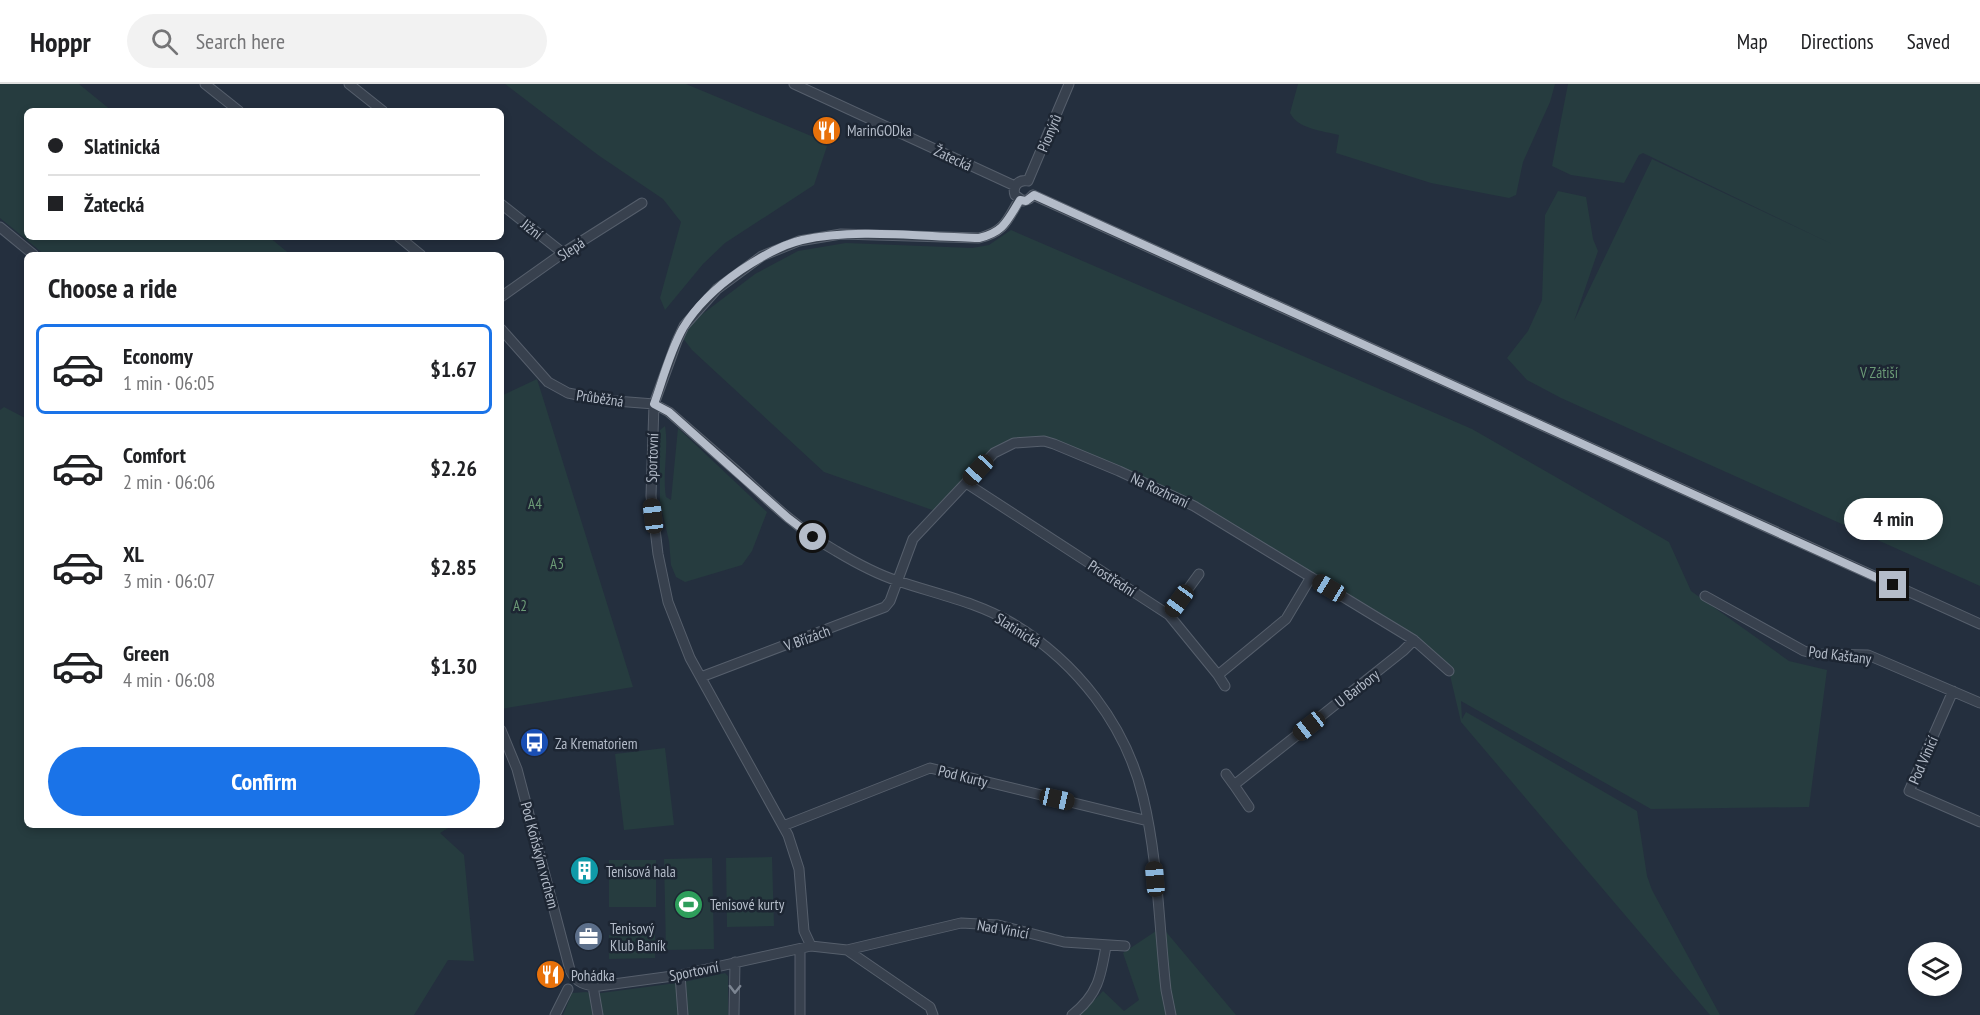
<!DOCTYPE html>
<html lang="en">
<head>
<meta charset="utf-8">
<style>
	:root { --surface:#fff; --page:#f2f2f2; --text:#202124; --muted:#757577; --line:#e0e0e0; --accent:#1a73e8 }
	body { margin:0; font-family:"PT Sans Narrow",sans-serif; background:var(--page); color:var(--text); height:100vh; display:flex; flex-direction:column; font-size:22px; white-space:nowrap }
	* { box-sizing:border-box; margin:0 }
	p { font-size:20px; color:var(--muted) }
	.icon { flex:none; width:33px; height:33px; fill:none; stroke:currentColor; stroke-width:2; stroke-linecap:round; stroke-linejoin:round }
	.map { position:relative; flex:1; overflow:hidden }
	.drawer { position:absolute; left:24px; top:168px; width:480px; height:576px; display:flex; flex-direction:column; background:var(--surface); border-radius:9px; box-shadow:0 3px 9px #0003 }
	.drawer>* { flex:none }
	.top-card { position:absolute; left:24px; top:24px; width:480px; height:132px; border-radius:9px; box-shadow:0 3px 9px #0003; display:grid; align-content:center; height:132px; padding:0 24px; background:var(--surface) }
	.fabs { position:absolute; left:1908px; top:858px; display:grid; gap:12px }
	.fabs a { display:grid; place-items:center; width:54px; height:54px; border-radius:50%; background:var(--surface); box-shadow:0 3px 9px #0003; font-size:30px }
	.end { position:absolute; width:27px; height:27px; margin:-14px; border:8px solid #b4bcc9; background:#111; box-shadow:0 0 0 3px #111 }
	.from { border-radius:50% }
	.bubble { position:absolute; height:42px; border-radius:21px; background:var(--surface); box-shadow:0 3px 9px #0003; font-size:20px; font-weight:800; line-height:42px; text-align:center }
	.car { position:absolute; width:18px; height:36px; margin:-18px -9px; border-radius:8px; box-shadow:0 0 4px 2px #0007; background:linear-gradient(#222 24%,#8ab4d8 0 40%,#222 0 76%,#8ab4d8 0 86%,#222 0) }
	.top-card b { display:flex; align-items:center; gap:21px; height:57px; font-size:22px }
	.top-card b+b { border-top:2px solid var(--line) }
	.top-card i { width:15px; height:15px; background:var(--text) }
	ul { padding:0; list-style:none }
	li { display:flex; align-items:center; gap:18px; height:90px; margin:0 12px 9px; padding:0 12px; border:3px solid transparent; border-radius:9px }
	li div { flex:1 }
	li b { display:block; font-size:22px }
	li em { font-style:normal; font-weight:800 }
	li.selected { border-color:var(--accent) }
	li>.icon { width:54px; height:54px; stroke-width:1.5 }
	h2 { padding:0 24px; font-size:27px; line-height:72px }
	.action { display:flex; gap:12px; margin-top:auto; padding:12px 24px }
	.action a { flex:1; height:69px; border-radius:36px; background:var(--accent); color:#fff; font-size:24px; font-weight:800; line-height:69px; text-align:center }
	header { display:flex; align-items:center; gap:36px; box-sizing:border-box; height:84px; padding:0 30px; background:var(--surface); border-bottom:2px solid var(--line) }
	header strong { font-size:28px }
	nav { display:flex; gap:33px; margin-inline-start:auto; font-size:21px }
	.search { width:420px; height:54px; background:var(--page); display:flex; align-items:center; gap:15px; box-sizing:border-box; padding:0 21px; border-radius:33px; color:var(--muted); font-size:22px }
	.map>svg:first-child { display:block }
	.green { fill:#263c3f }
	.lines { fill:none; stroke-linecap:round; stroke-linejoin:round }
	.minor-casing { stroke:#565f6c; stroke-width:11 }
	.minor { stroke:#38414e; stroke-width:9 }
	.oneway { stroke:#7c8592 }
	.route { stroke:#b4bcc9; stroke-width:8 }
	.labels { text-anchor:middle; dominant-baseline:central; stroke-width:5; stroke-linejoin:round; paint-order:stroke }
	.poi-label { font-size:15px; fill:#b4bcc9; stroke:#1d2633; text-anchor:start }
	.street-label { font-size:15px; fill:#b4bcc9; stroke:#1d2633 }
	.park-label { font-size:15px; fill:#6b9a76; stroke:#1d2633 }
</style>
</head>
<body>
<header>
<strong>Hoppr</strong>
<div class="search"><svg class="icon" aria-label="search" viewBox="0 0 24 24"><circle cx="10" cy="10" r="6"/><path d="M15 15l6 6"/></svg>Search here</div>
<nav><a>Map</a><a>Directions</a><a>Saved</a></nav>
</header>
<div class="map">
<svg width="1980" height="931" viewBox="0 0 1980 931">
	<rect width="100%" height="100%" fill="#242f3e"/>
	<path class="green" d="M0,0H79L112,27H27V153H269L291,171H45L0,134Z
		M505,0H686L828,59L814,101L725,159L703,180L665,226L660,214L681,138L663,115L598,71Z
		M1298,0H1555L1550,18L1523,78L1516,111L1509,114L1431,99L1336,69L1339,51C1323,47 1298,45 1290,29Z
		M1568,0H1980V502L1561,314L1527,296L1507,274L1528,247L1542,216L1545,131L1558,107L1586,113L1593,155L1598,167L1574,237L1652,75L1834,161L1643,69L1639,71L1624,99L1571,91L1552,82Z
		M1011,146L1472,345L1669,458L1691,507L1789,577L1827,586L1809,723L1651,725L1461,617L1462,635L1466,628L1637,727L1647,792L1652,806L1720,931H1710L1461,638L1449,587L1414,556L1194,422L1054,360L1018,359L991,372L938,428L824,388L692,266L682,253L696,235L755,190L798,167L846,159L972,164L989,161Z
		M537,295L633,603L501,625V312Z
		M4,323L27,335V741H453L440,749L464,771L474,877L448,876L414,931H0V326Z
		M665,342C669,366 662,389 666,413L671,416L678,344L767,428L752,467L742,481L685,498L676,493L671,481L669,457L660,418V346Z
		M665,664L674,741L624,746L615,670Z
		M772,773L774,842L727,843L726,774Z
		M712,774L714,865L666,866L664,775Z
		M609,776H656V823H609Z
		M1162,843L1236,931H1080L1103,907L1124,927L1139,916L1123,869Z
		M655,850V874L609,875V851Z
		M725,889L728,892V931H563L572,909L586,908L594,910L684,898Z"/>
	<g class="lines">
		<defs>
			<path id="minor" d="M205,0L239,27
				M349,0L383,27
				M794,0L1015,102
				M1028,97L1069,0
				M1028,97C1019,95 1012,102 1015,111L1023,117L1029,115L1033,111
				M1033,111L1980,540
				M501,120L563,169
				M0,143L34,171
				M399,153L421,171
				M501,213L563,169L642,119
				M501,245L548,298L568,309L603,316L654,320L669,328C693,349 717,370 741,391C771,419 800,447 836,467C856,479 876,490 898,497C936,510 977,518 1012,539C1076,577 1126,641 1143,713C1158,775 1159,842 1166,906L1171,931
				M966,399L1169,531L1218,591L1286,535L1311,493
				M1705,512L1804,567L1816,570L1868,571L1980,619
				M1169,531L1199,490
				M1218,591L1225,602
				M701,593L885,523L890,517L913,455L994,369L1014,359L1044,357L1054,360L1119,387L1194,422L1414,556L1449,587
				M1953,607L1909,707L1980,738
				M501,646L517,685L570,886C576,899 586,902 599,902L680,891L811,862L847,866L930,923L933,931
				M1226,690L1234,701
				M1249,723L1234,701L1403,567L1414,556
				M783,742L930,684L1148,737
				M811,862L804,847L799,785L788,751L690,574L668,518L658,470L651,412L654,320L677,257L684,242L717,205L762,172L799,157L841,150L979,154C1004,148 1007,137 1019,116
				M847,866L961,839L998,841L1064,858L1125,862
				M680,891L683,931
				M593,902L598,931
				M555,931L568,905
				M734,931L735,878
				M800,931V865
				M1072,931C1098,911 1101,892 1106,862"/>
		</defs>
		<use href="#minor" class="minor-casing"/>
		<use href="#minor" class="minor"/>
	</g>
	<defs><path id="oneway-chevron" d="M-2-3.5L2.5 0L-2 3.5" fill="none" stroke-width="1.6" stroke-linecap="round" stroke-linejoin="round" transform="scale(1.5)"/></defs>
	<use class="oneway" href="#oneway-chevron" transform="translate(735 905) rotate(91)"/>
	<g class="lines">
		<path class="route" d="M813,453L788,434L669,328L654,320C663,295 670,267 683,244C697,221 719,201 741,186C759,174 780,161 802,156C855,144 923,153 979,154C1004,148 1007,137 1020,116L1026,117L1034,111L1893,501"/>
	</g>
	<defs>
		<symbol id="restaurant-disc" viewBox="-11 -11 22 22"><circle r="9.5" fill="#e8710a" stroke="#1d2633"/><path d="M-5-6h1v4h1v-4h1v4h1v-4h1v5L-1.5 .5V6h-2V.5L-5-1ZM5-6V6H3V1.5H1.5Q1.5-4 5-6Z" fill="#fff"/></symbol>
		<symbol id="bus-disc" viewBox="-11 -11 22 22"><circle r="9.5" fill="#1a4fb4" stroke="#1d2633"/><path d="M-5-6H5V4H4V6H2V4H-2V6H-4V4H-5ZM-3.5-4V0h7V-4ZM-3.5 1.2v1.5H-2V1.2ZM2 1.2v1.5H3.5V1.2Z" fill="#fff"/></symbol>
		<symbol id="building-disc" viewBox="-11 -11 22 22"><circle r="9.5" fill="#0f9aa8" stroke="#1d2633"/><path d="M-4-6H4V6H1V3H-1V6H-4ZM-2.5-4.3h1.7v1.8h-1.7ZM.8-4.3h1.7v1.8H.8ZM-2.5-1h1.7V.8h-1.7ZM.8-1h1.7V.8H.8Z" fill="#fff"/></symbol>
		<symbol id="stadium-disc" viewBox="-11 -11 22 22"><circle r="9.5" fill="#2e9e5b" stroke="#1d2633"/><path d="M0-5a6.5 5 0 1 0 0 10a6.5 5 0 1 0 0-10ZM-3.5-1.8h7v3.6h-7Z" fill="#fff"/></symbol>
		<symbol id="office-disc" viewBox="-11 -11 22 22"><circle r="9.5" fill="#5c6f8a" stroke="#1d2633"/><path d="M-6-3h4V-5.5h4V-3h4V5H-6ZM-1-4.5V-3h2v-1.5ZM-6 0V1H6V0Z" fill="#fff"/></symbol>
	</defs>
	<g fill-rule="evenodd">
		<use href="#restaurant-disc" x="810" y="30" width="33" height="33"/>
		<use href="#bus-disc" x="518" y="642" width="33" height="33"/>
		<use href="#building-disc" x="568" y="770" width="33" height="33"/>
		<use href="#stadium-disc" x="672" y="804" width="33" height="33"/>
		<use href="#office-disc" x="572" y="836" width="33" height="33"/>
		<use href="#restaurant-disc" x="534" y="874" width="33" height="33"/>
	</g>
	<g class="labels">
		<g class="poi-label">
			<text x="847" y="46">MarinGODka</text>
			<text x="555" y="659">Za Krematoriem</text>
			<text x="606" y="787">Tenisová hala</text>
			<text x="710" y="820">Tenisové kurty</text>
			<text x="610" y="844">Tenisový<tspan x="610" dy="17">Klub Baník</tspan></text>
			<text x="571" y="891">Pohádka</text>
		</g>
		<g class="street-label">
			<text transform="translate(1049 49) rotate(-67)">Pionýrů</text>
			<text transform="translate(953 74) rotate(25)">Žatecká</text>
			<text transform="translate(532 145) rotate(38)">Jižní</text>
			<text transform="translate(571 165) rotate(-33)">Slepá</text>
			<text transform="translate(600 314) rotate(8)">Průběžná</text>
			<text transform="translate(652 374) rotate(-88)">Sportovní</text>
			<text transform="translate(1160 406) rotate(25)">Na Rozhraní</text>
			<text transform="translate(1112 494) rotate(33)">Prostřední</text>
			<text transform="translate(1018 546) rotate(32)">Slatinická</text>
			<text transform="translate(807 554) rotate(-20)">V Břízách</text>
			<text transform="translate(1840 571) rotate(7)">Pod Kaštany</text>
			<text transform="translate(1357 604) rotate(-38)">U Barbory</text>
			<text transform="translate(1923 676) rotate(-66)">Pod Vinicí</text>
			<text transform="translate(963 692) rotate(14)">Pod Kurty</text>
			<text transform="translate(540 771) rotate(75)">Pod Koňským vrchem</text>
			<text transform="translate(1003 845) rotate(10)">Nad Vinicí</text>
			<text transform="translate(694 887) rotate(-11)">Sportovní</text>
		</g>
		<g class="park-label">
			<text x="1879" y="288">V Zátiší</text>
			<text x="535" y="419">A4</text>
			<text x="557" y="479">A3</text>
			<text x="520" y="521">A2</text>
		</g>
	</g>
</svg>
<div class="fabs">
<a><svg class="icon" aria-label="layers" viewBox="0 0 24 24"><path d="M12 4l9 5-9 5-9-5zM3 14l9 5 9-5"/></svg></a>
</div>
<i class="end from" style="left:813px;top:453px"></i>
<i class="end" style="left:1893px;top:501px"></i>
<div class="bubble" style="left:1844px;top:414px;width:99px">4 min</div>
<i class="car" style="left:978px;top:386px;rotate:223deg"></i>
<i class="car" style="left:653px;top:432px;rotate:353deg"></i>
<i class="car" style="left:1329px;top:504px;rotate:301deg"></i>
<i class="car" style="left:1179px;top:517px;rotate:216deg"></i>
<i class="car" style="left:1309px;top:642px;rotate:232deg"></i>
<i class="car" style="left:1057px;top:715px;rotate:103deg"></i>
<i class="car" style="left:1155px;top:795px;rotate:355deg"></i>
<div class="top-card">
<b><i class="from"></i>Slatinická</b>
<b><i></i>Žatecká</b>
</div>
<section class="drawer">
<h2>Choose a ride</h2>
<ul>
<li class="selected"><svg class="icon" aria-label="car" viewBox="0 0 24 24"><path d="M5 17H2v-5l4-1 3-4h7l3 4 3 1v5h-3M9 17h6M6 11h13"/><circle cx="7" cy="17" r="2"/><circle cx="17" cy="17" r="2"/></svg><div><b>Economy</b><p>1 min · 06:05</p></div><em>$1.67</em></li>
<li><svg class="icon" aria-label="car" viewBox="0 0 24 24"><path d="M5 17H2v-5l4-1 3-4h7l3 4 3 1v5h-3M9 17h6M6 11h13"/><circle cx="7" cy="17" r="2"/><circle cx="17" cy="17" r="2"/></svg><div><b>Comfort</b><p>2 min · 06:06</p></div><em>$2.26</em></li>
<li><svg class="icon" aria-label="car" viewBox="0 0 24 24"><path d="M5 17H2v-5l4-1 3-4h7l3 4 3 1v5h-3M9 17h6M6 11h13"/><circle cx="7" cy="17" r="2"/><circle cx="17" cy="17" r="2"/></svg><div><b>XL</b><p>3 min · 06:07</p></div><em>$2.85</em></li>
<li><svg class="icon" aria-label="car" viewBox="0 0 24 24"><path d="M5 17H2v-5l4-1 3-4h7l3 4 3 1v5h-3M9 17h6M6 11h13"/><circle cx="7" cy="17" r="2"/><circle cx="17" cy="17" r="2"/></svg><div><b>Green</b><p>4 min · 06:08</p></div><em>$1.30</em></li>
</ul>
<div class="action"><a>Confirm</a></div>
</section>
</div>
</body>
</html>
